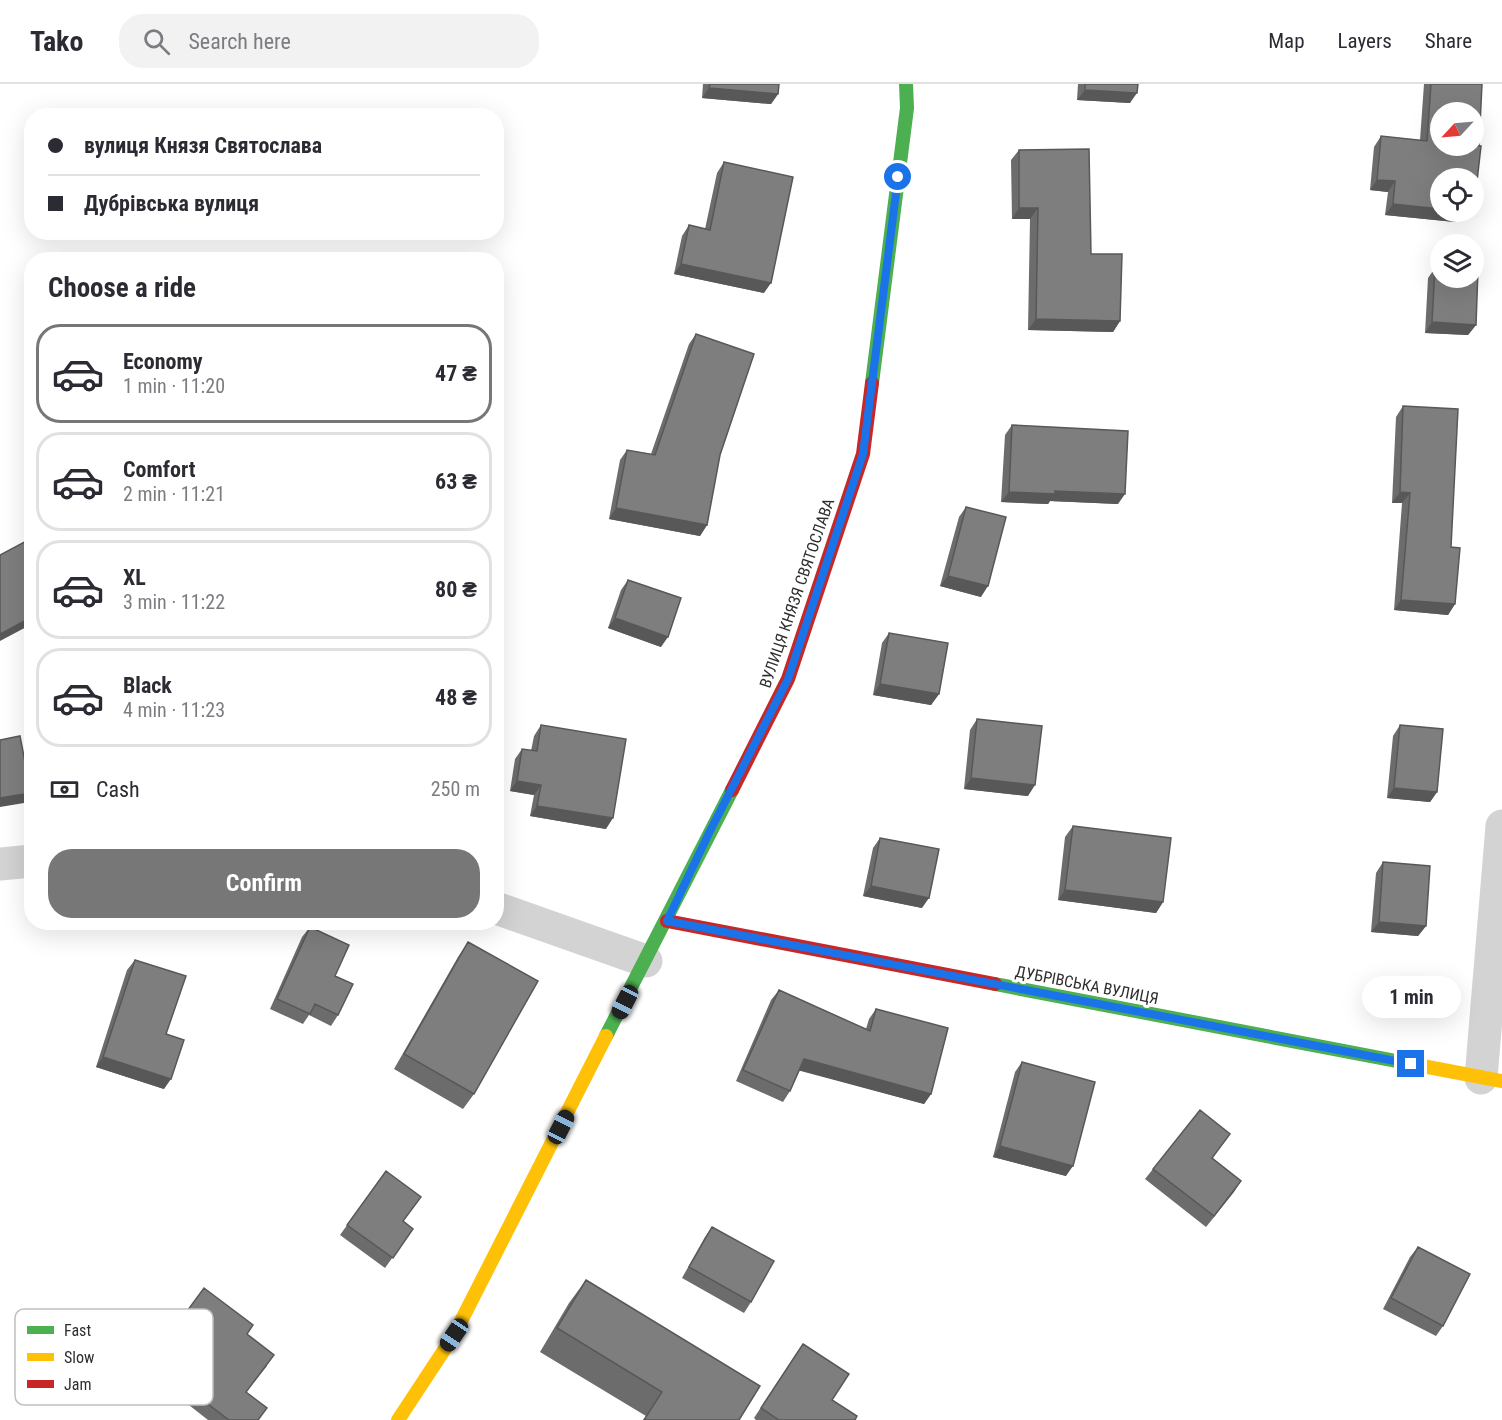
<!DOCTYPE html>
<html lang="en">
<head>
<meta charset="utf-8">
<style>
	:root { --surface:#fff; --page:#f2f2f3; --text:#2b2b33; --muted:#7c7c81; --line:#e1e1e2; --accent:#777 }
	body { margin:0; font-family:"Roboto Condensed",sans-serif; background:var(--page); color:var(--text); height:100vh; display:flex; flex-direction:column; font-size:22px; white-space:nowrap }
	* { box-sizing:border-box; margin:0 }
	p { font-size:20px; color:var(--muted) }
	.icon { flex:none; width:33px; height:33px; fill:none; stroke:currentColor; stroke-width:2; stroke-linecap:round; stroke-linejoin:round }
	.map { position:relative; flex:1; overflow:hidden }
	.panel { position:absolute; left:24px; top:168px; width:480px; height:678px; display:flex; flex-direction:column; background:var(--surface); border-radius:24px; box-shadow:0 6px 24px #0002 }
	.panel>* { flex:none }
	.top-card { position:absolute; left:24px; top:24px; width:480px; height:132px; border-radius:24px; box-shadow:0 6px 24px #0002; display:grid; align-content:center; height:132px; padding:0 24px; background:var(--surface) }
	.needle { width:39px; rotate:244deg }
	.tools { position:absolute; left:1430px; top:18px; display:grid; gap:12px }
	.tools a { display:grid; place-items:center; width:54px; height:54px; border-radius:50%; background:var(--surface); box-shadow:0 6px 24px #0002; font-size:30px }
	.end { position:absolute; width:27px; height:27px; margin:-14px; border:8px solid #1a73e8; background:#fff; box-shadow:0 0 0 3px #fff }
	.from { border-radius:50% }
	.bubble { position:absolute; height:42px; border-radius:21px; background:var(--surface); box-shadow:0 6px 24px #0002; font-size:20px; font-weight:700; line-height:42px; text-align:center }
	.car { position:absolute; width:18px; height:36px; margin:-18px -9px; border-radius:8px; box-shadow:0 0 4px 2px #0007; background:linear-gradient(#222 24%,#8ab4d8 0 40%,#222 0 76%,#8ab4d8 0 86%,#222 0) }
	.top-card b { display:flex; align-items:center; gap:21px; height:57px; font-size:22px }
	.top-card b+b { border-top:2px solid var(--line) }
	.top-card i { width:15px; height:15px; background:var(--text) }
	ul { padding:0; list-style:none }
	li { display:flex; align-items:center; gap:18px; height:99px; margin:0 12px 9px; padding:0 12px; border:3px solid var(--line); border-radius:24px }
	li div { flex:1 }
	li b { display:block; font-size:22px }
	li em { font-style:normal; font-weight:700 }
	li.current { border-color:var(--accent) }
	li>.icon { width:54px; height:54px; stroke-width:1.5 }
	h2 { padding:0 24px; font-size:27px; line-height:72px }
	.pay { display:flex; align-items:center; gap:15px; height:66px; padding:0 24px; font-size:22px }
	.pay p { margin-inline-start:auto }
	.cta { display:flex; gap:12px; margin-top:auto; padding:12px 24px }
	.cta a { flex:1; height:69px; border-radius:24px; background:var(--accent); color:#fff; font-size:24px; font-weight:700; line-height:69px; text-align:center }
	header { display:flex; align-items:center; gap:36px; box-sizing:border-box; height:84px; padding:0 30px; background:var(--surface); border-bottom:2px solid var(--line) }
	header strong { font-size:28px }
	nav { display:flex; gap:33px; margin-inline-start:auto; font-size:21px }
	.search { width:420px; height:54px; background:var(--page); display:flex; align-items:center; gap:15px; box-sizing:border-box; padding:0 21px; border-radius:24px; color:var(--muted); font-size:22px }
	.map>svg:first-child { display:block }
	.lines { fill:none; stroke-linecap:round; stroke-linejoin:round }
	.street { stroke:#d3d3d3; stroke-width:33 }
	.fast { stroke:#4caf50; stroke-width:14 }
	.slow { stroke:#ffc107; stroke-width:14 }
	.jam { stroke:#c62828; stroke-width:14 }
	.wall { fill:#6c6c6c }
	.shaded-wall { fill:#585858 }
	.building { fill:#7e7e7e; stroke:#585858; stroke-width:1.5; fill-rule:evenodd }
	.route { stroke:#1a73e8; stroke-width:8 }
	.labels { text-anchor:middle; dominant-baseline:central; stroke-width:6; stroke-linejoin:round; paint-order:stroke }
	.street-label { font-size:16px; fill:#2e2e2e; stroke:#fff }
	.key { fill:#fff; stroke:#c0c0c0; stroke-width:1.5 }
	.key-label { font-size:16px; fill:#2e2e2e }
</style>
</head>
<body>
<header>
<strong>Tako</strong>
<div class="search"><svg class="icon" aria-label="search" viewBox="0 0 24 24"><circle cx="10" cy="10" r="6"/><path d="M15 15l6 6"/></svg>Search here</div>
<nav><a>Map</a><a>Layers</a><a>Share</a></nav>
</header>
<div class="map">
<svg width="1502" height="1336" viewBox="0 0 1502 1336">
	<rect width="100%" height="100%" fill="#fff"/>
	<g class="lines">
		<path class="street" d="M0,780L32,777
			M496,824L646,877
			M1481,994L1502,742"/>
		<path class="fast" d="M872,299L907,24L906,0
			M995,900L1412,980
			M606,952L732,706"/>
		<path class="slow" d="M1412,980L1502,997
			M398,1336L454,1251L606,952"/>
		<path class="jam" d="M732,706L788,595L863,370L872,299
			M667,837L995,900"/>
	</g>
	<path class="wall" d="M703,0H779L778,10L771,20L702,14Z
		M1078,0H1138L1130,19L1077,16Z
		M1424,0H1482L1476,106L1473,110V94L1455,138L1385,131L1388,108L1370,106L1374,63L1381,52L1420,56Z
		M1019,66L1091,170L1120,237L1113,248L1028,246L1030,135H1012L1011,76Z
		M724,78L764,209L674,190L682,152L689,141L705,145L717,89Z
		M1435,184L1476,241L1468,251L1425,249L1428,194Z
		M696,250L720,371L707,441L700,452L609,435L620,376L627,366L651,370L689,260Z
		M1403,322L1451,463L1455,520L1448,531L1394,526L1402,419H1392L1396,333Z
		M1012,341L1118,420L1050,417L1048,420L1001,418L1005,351Z
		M966,423L981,513L940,502L959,433Z
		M628,496L661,563L608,544L621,506Z
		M889,549L939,610L931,621L873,611L882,559Z
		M977,635L1028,712L964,705L970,646Z
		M541,641L606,745L530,732L534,711L510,707L515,675L522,665L531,667L534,652Z
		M1400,641L1437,708L1430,718L1387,714L1393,652Z
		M1073,742L1163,818L1156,829L1058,816L1065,753Z
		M880,754L922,824L863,812L873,764Z
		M1383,778L1426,842L1418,852L1371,848L1376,789Z
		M310,843L335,892L338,931L331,942L309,931L303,940L270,925L302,853Z
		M468,858L474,1010L463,1025L394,985L458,873Z
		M135,876L166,950L164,1005L96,983L127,886Z
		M779,906L866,945L869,935L876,925L931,1010L924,1020L800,986L790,1007L783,1018L736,997L771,916Z
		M1022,978L1066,1092L993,1073L1015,988Z
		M1230,1050L1212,1074L1241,1097L1206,1143L1145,1095L1153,1085Z
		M386,1087L403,1137L413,1145L385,1184L340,1151Z
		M712,1143L751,1218L744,1229L682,1194L705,1153Z
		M1418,1163L1443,1242L1436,1252L1383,1225L1410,1173Z
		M586,1196L739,1336H643L646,1332L540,1268L569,1219Z
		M176,1242L247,1250L267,1282L246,1308L259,1336H208L180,1314L205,1280L169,1253Z
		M796,1270L832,1316L855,1336H756L754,1334Z"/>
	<path class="shaded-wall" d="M709,4L778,10L771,20L702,14Z
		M1085,6L1137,9L1130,19L1077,16Z
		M1377,96L1395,97L1388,108L1370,106Z
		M1393,120L1440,125V128H1462L1455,138L1385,131Z
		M1019,124H1038L1030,135H1012Z
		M681,180L771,199L764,209L674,190Z
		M1036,235L1120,237L1113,248L1028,246Z
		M1432,238L1476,241L1468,251L1425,249Z
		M1055,407L1125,410L1118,420L1050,417L1048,420L1001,418L1009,408Z
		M1400,408L1410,409L1402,419H1392Z
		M616,424L707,441L700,452L609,435Z
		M948,492L988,502L981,513L940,502Z
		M1401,516L1455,520L1448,531L1394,526Z
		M32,533V540L0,557V550Z
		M615,534L668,553L661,563L608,544Z
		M880,600L939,610L931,621L873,611Z
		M971,694L1035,701L1028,712L964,705Z
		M517,697L541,701L534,711L510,707Z
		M1394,704L1437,708L1430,718L1387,714Z
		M31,709L24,719L0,723V714Z
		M537,722L613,734L606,745L530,732Z
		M871,802L929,814L922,824L863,812Z
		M1065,806L1163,818L1156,829L1058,816Z
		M1379,838L1426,842L1418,852L1371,848Z
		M103,973L171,995L164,1005L96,983Z
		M804,975L931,1010L924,1020L797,986Z
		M1000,1062L1073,1082L1066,1092L993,1073Z
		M1241,1097L1234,1108L1206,1143L1214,1132Z"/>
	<path class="building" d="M710,0H779L778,10L709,4Z
		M1085,0H1138L1137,9L1085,6Z
		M1431,0H1482L1479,62H1481L1476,106L1473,105V94H1440V125L1393,120L1395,97L1377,96L1381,52L1427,57ZM1440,28H1473V62H1440Z
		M1089,65L1091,170H1122L1120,237L1036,235L1038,124H1019V66Z
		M724,78L793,93L771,199L681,180L689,141L710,146Z
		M1435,184H1440V194H1473V186H1478L1476,241L1432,238Z
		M696,250L754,270L720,371L707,441L616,424L627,366L655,371Z
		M1403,322L1458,325L1451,463L1460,464L1455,520L1401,516L1410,409L1400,408Z
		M1012,341L1128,347L1125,410L1055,407V410L1009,408Z
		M966,423L1006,433L988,502L948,492Z
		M32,454V533L0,550V471Z
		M628,496L681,514L668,553L615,534Z
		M889,549L948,559L939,610L880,600Z
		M977,635L1042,642L1035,701L971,694Z
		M541,641L626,655L613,734L537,722L541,701L517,697L522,665L537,667Z
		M1400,641L1443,645L1437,708L1394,704Z
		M20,652L31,709L0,714V656Z
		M1073,742L1171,754L1163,818L1065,806Z
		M880,754L939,765L929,814L871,802Z
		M1383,778L1430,782L1426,842L1379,838Z
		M310,843L349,861L335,892L353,900L338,931L315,920L310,930L277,915Z
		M468,858L538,897L474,1010L404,970Z
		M135,876L186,892L166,950L184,956L171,995L103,973Z
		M779,906L870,947L876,925L948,944L931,1010L804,975L790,1007L743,986Z
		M1022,978L1095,998L1073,1082L1000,1062Z
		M1200,1026L1230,1050L1212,1074L1241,1097L1214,1132L1153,1085Z
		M386,1087L421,1113L403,1137L413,1145L393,1174L347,1141Z
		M712,1143L774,1177L751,1218L689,1183Z
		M1418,1163L1470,1190L1443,1242L1391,1214Z
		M586,1196L760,1302L739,1336H644L662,1308L557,1244Z
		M204,1204L253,1241L247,1250L274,1271L246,1308L267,1324L258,1336H229L187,1304L212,1270L176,1242Z
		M803,1260L849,1290L832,1316L857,1332L855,1336H779L761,1324Z"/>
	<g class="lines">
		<path class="route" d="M898,93L863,370L788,595L710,747L667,837L1411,980"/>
	</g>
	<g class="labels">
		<g class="street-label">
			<text transform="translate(797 509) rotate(-71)">ВУЛИЦЯ КНЯЗЯ СВЯТОСЛАВА</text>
			<text transform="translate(1087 901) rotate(11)">ДУБРІВСЬКА ВУЛИЦЯ</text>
		</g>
	</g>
	<rect x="15" y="1225" width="198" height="96" rx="9" class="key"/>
	<rect x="27" y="1242" width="27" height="8" fill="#4caf50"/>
	<rect x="27" y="1269" width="27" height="8" fill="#ffc107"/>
	<rect x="27" y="1296" width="27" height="8" fill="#c62828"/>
	<g class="key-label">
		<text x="64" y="1252">Fast</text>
		<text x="64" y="1279">Slow</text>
		<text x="64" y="1306">Jam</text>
	</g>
</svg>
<div class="tools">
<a><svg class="needle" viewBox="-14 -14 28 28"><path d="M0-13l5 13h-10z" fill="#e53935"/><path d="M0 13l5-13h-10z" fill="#7c7c81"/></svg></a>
<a><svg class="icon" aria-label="locate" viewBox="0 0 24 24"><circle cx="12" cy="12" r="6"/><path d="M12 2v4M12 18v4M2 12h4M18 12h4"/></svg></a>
<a><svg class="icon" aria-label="layers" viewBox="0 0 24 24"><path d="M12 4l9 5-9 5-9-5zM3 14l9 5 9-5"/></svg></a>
</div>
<i class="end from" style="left:898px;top:93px"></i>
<i class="end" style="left:1411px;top:980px"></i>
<div class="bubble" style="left:1362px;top:892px;width:99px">1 min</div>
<i class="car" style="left:625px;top:918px;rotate:207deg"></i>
<i class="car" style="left:561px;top:1043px;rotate:27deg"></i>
<i class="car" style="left:454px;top:1251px;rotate:214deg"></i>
<div class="top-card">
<b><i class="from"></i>вулиця Князя Святослава</b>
<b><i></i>Дубрівська вулиця</b>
</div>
<section class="panel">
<h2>Choose a ride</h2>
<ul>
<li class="current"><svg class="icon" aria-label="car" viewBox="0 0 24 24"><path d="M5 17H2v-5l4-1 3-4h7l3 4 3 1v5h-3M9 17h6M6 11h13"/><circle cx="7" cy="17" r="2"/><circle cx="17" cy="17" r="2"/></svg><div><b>Economy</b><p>1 min · 11:20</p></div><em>47 ₴</em></li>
<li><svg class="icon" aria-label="car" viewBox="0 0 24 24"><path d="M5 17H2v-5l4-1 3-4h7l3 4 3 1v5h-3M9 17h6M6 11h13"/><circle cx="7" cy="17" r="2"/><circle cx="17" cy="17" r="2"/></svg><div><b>Comfort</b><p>2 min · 11:21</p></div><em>63 ₴</em></li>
<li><svg class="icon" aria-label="car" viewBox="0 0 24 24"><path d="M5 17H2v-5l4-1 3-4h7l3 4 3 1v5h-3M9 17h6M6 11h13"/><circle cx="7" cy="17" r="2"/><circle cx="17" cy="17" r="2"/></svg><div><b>XL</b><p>3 min · 11:22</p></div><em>80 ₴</em></li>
<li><svg class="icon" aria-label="car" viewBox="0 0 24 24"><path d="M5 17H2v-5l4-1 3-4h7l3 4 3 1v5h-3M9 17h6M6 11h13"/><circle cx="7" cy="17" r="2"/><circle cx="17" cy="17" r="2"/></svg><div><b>Black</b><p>4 min · 11:23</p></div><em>48 ₴</em></li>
</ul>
<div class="pay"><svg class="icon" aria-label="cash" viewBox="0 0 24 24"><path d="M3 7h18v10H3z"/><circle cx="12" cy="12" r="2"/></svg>Cash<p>250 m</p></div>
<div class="cta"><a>Confirm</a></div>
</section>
</div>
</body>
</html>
